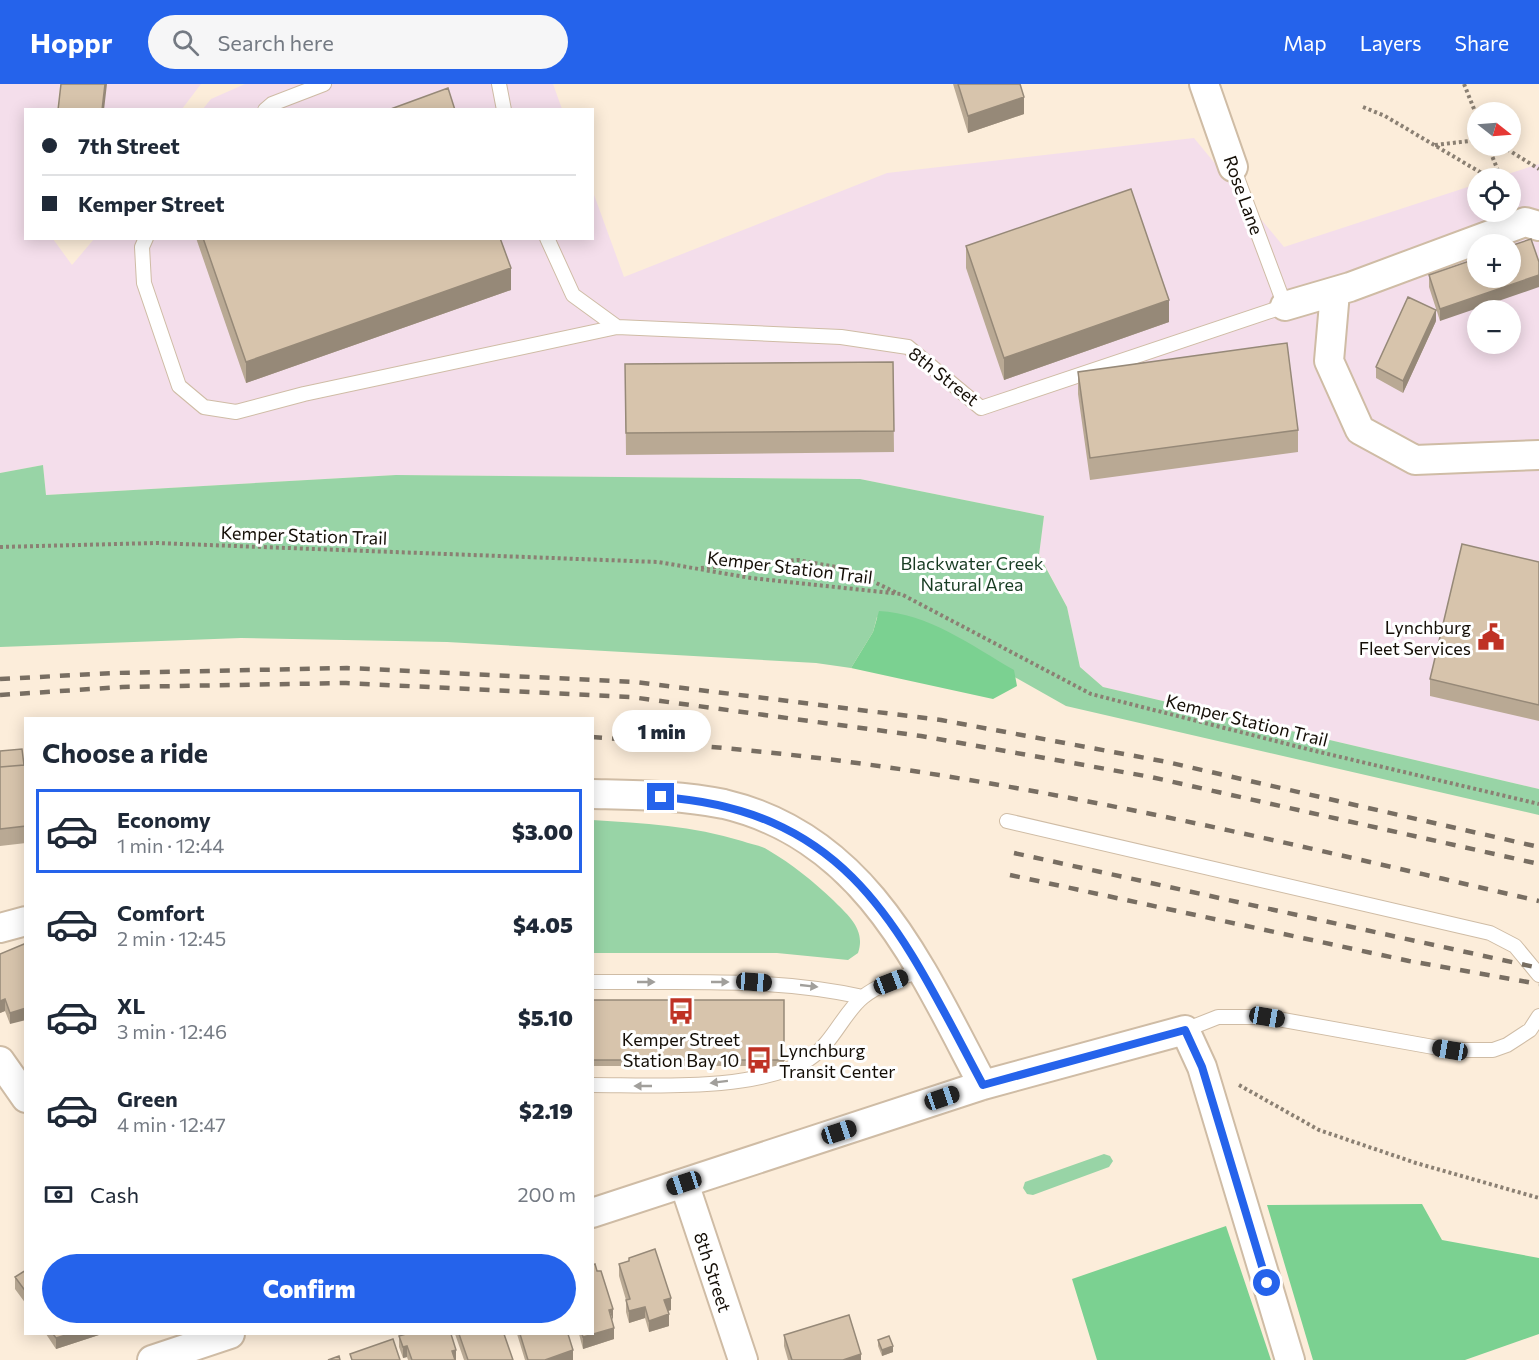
<!DOCTYPE html>
<html lang="en">
<head>
<meta charset="utf-8">
<style>
	:root { --surface:#fff; --page:#f6f6f7; --text:#1f2937; --muted:#747a83; --line:#e0e1e3; --accent:#2563eb }
	body { margin:0; font-family:Commissioner,sans-serif; background:var(--page); color:var(--text); height:100vh; display:flex; flex-direction:column; font-size:22px; white-space:nowrap }
	* { box-sizing:border-box; margin:0 }
	p { font-size:20px; color:var(--muted) }
	.icon { flex:none; width:33px; height:33px; fill:none; stroke:currentColor; stroke-width:2; stroke-linecap:round; stroke-linejoin:round }
	.map { position:relative; flex:1; overflow:hidden }
	.side { position:absolute; left:24px; top:633px; width:570px; height:618px; display:flex; flex-direction:column; background:var(--surface); border-radius:0px; box-shadow:0 3px 15px #0003 }
	.side>* { flex:none }
	.banner { position:absolute; left:24px; top:24px; width:570px; height:132px; border-radius:0px; box-shadow:0 3px 15px #0003; display:grid; align-content:center; height:132px; padding:0 18px; background:var(--surface) }
	.needle { width:39px; rotate:107deg }
	.buttons { position:absolute; left:1467px; top:18px; display:grid; gap:12px }
	.buttons a { display:grid; place-items:center; width:54px; height:54px; border-radius:50%; background:var(--surface); box-shadow:0 3px 15px #0003; font-size:30px }
	.end { position:absolute; width:27px; height:27px; margin:-14px; border:8px solid #2563eb; background:#fff; box-shadow:0 0 0 3px #fff }
	.from { border-radius:50% }
	.bubble { position:absolute; height:42px; border-radius:21px; background:var(--surface); box-shadow:0 3px 15px #0003; font-size:20px; font-weight:800; line-height:42px; text-align:center }
	.car { position:absolute; width:18px; height:36px; margin:-18px -9px; border-radius:8px; box-shadow:0 0 4px 2px #0007; background:linear-gradient(#222 24%,#8ab4d8 0 40%,#222 0 76%,#8ab4d8 0 86%,#222 0) }
	.banner b { display:flex; align-items:center; gap:21px; height:57px; font-size:22px }
	.banner b+b { border-top:2px solid var(--line) }
	.banner i { width:15px; height:15px; background:var(--text) }
	ul { padding:0; list-style:none }
	li { display:flex; align-items:center; gap:18px; height:84px; margin:0 12px 9px; padding:0 6px; border:3px solid transparent; border-radius:0px }
	li div { flex:1 }
	li b { display:block; font-size:22px }
	li em { font-style:normal; font-weight:800 }
	li.selected { border-color:var(--accent) }
	li>.icon { width:54px; height:54px; stroke-width:1.5 }
	h2 { padding:0 18px; font-size:27px; line-height:72px }
	.pay { display:flex; align-items:center; gap:15px; height:66px; padding:0 18px; font-size:22px }
	.pay p { margin-inline-start:auto }
	.cta { display:flex; gap:12px; margin-top:auto; padding:12px 18px }
	.cta a { flex:1; height:69px; border-radius:36px; background:var(--accent); color:#fff; font-size:24px; font-weight:800; line-height:69px; text-align:center }
	header { display:flex; align-items:center; gap:36px; box-sizing:border-box; height:84px; padding:0 30px; background:var(--accent); color:#fff }
	header strong { font-size:28px }
	nav { display:flex; gap:33px; margin-inline-start:auto; font-size:21px }
	.search { width:420px; height:54px; background:var(--page); display:flex; align-items:center; gap:15px; box-sizing:border-box; padding:0 21px; border-radius:33px; color:var(--muted); font-size:22px }
	.map>svg:first-child { display:block }
	.industrial { fill:#f4deeb; fill-rule:evenodd }
	.green { fill:#98d4a6 }
	.forest { fill:#7bd191 }
	.lines { fill:none; stroke-linecap:round; stroke-linejoin:round }
	.service-casing { stroke:#cfbca5; stroke-width:16 }
	.minor-casing { stroke:#cfbca5; stroke-width:32 }
	.path { stroke:#8b8073; stroke-width:4; stroke-dasharray:3 3; stroke-linecap:butt }
	.service { stroke:#fff; stroke-width:14 }
	.minor { stroke:#fff; stroke-width:28 }
	.rail { stroke:#786e62; stroke-width:4.5; stroke-dasharray:10 10; stroke-linecap:butt }
	.wall { fill:#b9a994 }
	.shaded-wall { fill:#968978 }
	.building { fill:#d7c4ac; stroke:#968978; stroke-width:1.5 }
	.oneway { fill:#a19f9b }
	.route { stroke:#2563eb; stroke-width:8 }
	.labels { text-anchor:middle; dominant-baseline:central; stroke-width:6; stroke-linejoin:round; paint-order:stroke }
	.street-label { font-size:18px; fill:#140e06; stroke:#fff }
	.park-label { font-size:18px; fill:#183c23; stroke:#fff }
	.poi-label { font-size:18px; fill:#140e06; stroke:#fff; text-anchor:end }
</style>
</head>
<body>
<header>
<strong>Hoppr</strong>
<div class="search"><svg class="icon" aria-label="search" viewBox="0 0 24 24"><circle cx="10" cy="10" r="6"/><path d="M15 15l6 6"/></svg>Search here</div>
<nav><a>Map</a><a>Layers</a><a>Share</a></nav>
</header>
<div class="map">
<svg width="1539" height="1276" viewBox="0 0 1539 1276">
	<rect width="100%" height="100%" fill="#fcedda"/>
	<path class="industrial" d="M0,0H60L57,25L26,26V154L53,155L72,181L94,155L592,154L593,108L624,193L887,89L1194,54L1284,163L1477,100L1478,128H1510V94H1495L1539,80V705L1103,603L1080,583L1067,523L1039,470L1044,432L860,395L396,391L46,411L43,381L0,389ZM1478,160H1510V194H1478ZM1478,226H1510V260H1478Z
		M61,0H201L182,25L58,26Z
		M245,0H553L562,25L202,26L211,15Z"/>
	<path class="green" d="M43,381L46,411L396,391L860,395L1044,432L1039,471L1067,523L1080,583L1103,603L1539,705V731L1066,622L972,569L877,533L873,548L851,584L816,579L447,558L241,554L0,563V389Z
		M592,736C643,739 693,742 742,757C750,760 760,761 768,766C792,780 813,797 833,816C849,832 866,846 858,869L848,876L777,869H593Z
		M1104,1070L1110,1072L1113,1077L1109,1083L1033,1111L1027,1110L1023,1104L1025,1098Z"/>
	<path class="forest" d="M879,527C928,529 972,562 1014,586L1017,602L993,615L851,584L873,548Z
		M1422,1120L1442,1156L1539,1174V1250L1465,1276H1313L1267,1121Z
		M1226,1142L1271,1276H1097L1072,1195Z"/>
	<g class="lines">
		<defs>
			<path id="service" d="M499,0L504,26
				M265,26L272,20L324,0
				M146,154L142,163L144,199L179,302L204,323L236,328L304,310L617,243
				M547,154L573,211L617,243L841,253L908,263L981,324L1285,222L1233,83
				M1007,737L1490,849L1515,862L1539,891
				M592,898C685,899 771,893 863,913
				M1185,946L1218,933H1267L1450,966H1493L1507,961L1530,946L1539,932
				M592,1001C654,1001 756,1008 809,975C833,959 844,928 863,913C879,900 903,893 922,886"/>
			<path id="minor" d="M1204,0L1233,83
				M1335,208L1329,277L1360,346L1415,376L1539,371
				M1285,222L1350,203L1525,138L1539,142
				M592,710C636,711 681,711 724,720C867,754 921,884 983,1001
				M0,844L26,837
				M0,977L26,1014
				M684,1099L743,1276
				M592,1129L983,1001L1185,946L1202,983L1290,1276
				M152,1276L230,1250"/>
		</defs>
		<use href="#service" class="service-casing"/>
		<use href="#minor" class="minor-casing"/>
		<path class="path" d="M1464,0L1478,35
			M1363,23L1385,32L1490,94
			M1435,61L1478,56
			M1488,62L1501,94
			M1502,62L1539,85
			M0,463L156,459L658,478L751,494L901,510L1091,610L1311,666L1539,720
			M701,484L798,476L847,485L897,509
			M1239,1001L1319,1046L1416,1079L1539,1114"/>
		<use href="#service" class="service"/>
		<use href="#minor" class="minor"/>
		<path class="rail" d="M0,595L114,589L347,584L635,598L941,636L1167,678L1539,763
			M0,611L122,603L346,599L631,613L921,652L1151,693L1539,780
			M592,653C681,660 769,667 857,679C1087,710 1313,765 1539,817
			M1014,769L1539,884
			M1010,791L1409,877L1539,900"/>
	</g>
	<path class="wall" d="M953,0H1020L1024,30L968,49Z
		M196,154H500L511,206L246,299Z
		M966,162L1169,238L1004,296L966,184Z
		M1478,174L1440,237L1429,203V191Z
		M1436,237L1403,309L1376,294V283Z
		M893,278L894,368L626,371L625,280Z
		M1078,288L1298,346V368L1090,396L1078,310Z
		M1539,478V637L1430,612V595Z
		M0,667L24,681L26,685V759L0,762Z
		M24,860L10,940L5,927L0,929V870Z
		M592,916H784V982H592Z
		M629,1174L671,1226L668,1227L669,1242L649,1248L645,1234L629,1239L626,1228V1216L619,1192V1180L629,1177Z
		M26,1186V1220L15,1205V1193Z
		M46,1250H102L56,1265Z
		M455,1250H504L513,1276H464Z
		M517,1250H568L573,1276H525Z
		M579,1250H592L614,1255L583,1265Z
		M784,1251L861,1276H788L784,1262Z
		M399,1252L456,1276H408L407,1273L403,1274L399,1263Z
		M878,1256L893,1268L882,1272L878,1262Z"/>
	<path class="shaded-wall" d="M105,0H107L104,26H102Z
		M1024,13V30L968,49V32Z
		M511,184V206L246,299V278Z
		M1539,191V203L1440,237V225Z
		M1169,216V238L1004,296V274Z
		M1436,226V237L1403,309V297Z
		M5,915V927L0,929V917Z
		M26,924V936L10,940V929Z
		M671,1214V1226L664,1228V1216Z
		M645,1223V1234L629,1239V1227Z
		M613,1225V1236L609,1226Z
		M669,1230V1242L649,1248V1237Z
		M614,1244V1255L583,1265V1253Z
		M69,1250H102L56,1265V1254Z
		M407,1262V1273L403,1274V1263Z
		M893,1262V1268L882,1272V1266Z
		M456,1266V1276H452V1267Z
		M573,1266V1276H545Z
		M861,1270V1276H843Z"/>
	<path class="building" d="M61,0H105L102,26H58Z
		M958,0H1020L1024,13L968,32Z
		M448,4L455,26H388Z
		M1131,105L1169,216L1004,274L966,162Z
		M203,154H500L511,184L246,278Z
		M1531,155L1539,178V191L1440,225L1429,191L1478,174V194H1510V162Z
		M1408,213L1436,226L1403,297L1376,283Z
		M1287,259L1298,346L1090,374L1078,288Z
		M893,278L894,347L626,349L625,280Z
		M1462,460L1539,478V621L1430,595Z
		M22,665L24,681L0,683V667Z
		M25,681L26,742L0,745V683Z
		M24,860L26,864V924L10,929L5,915L0,917V870Z
		M592,916H784V976H592Z
		M655,1165L671,1214L664,1216L669,1230L649,1237L645,1223L629,1227L626,1216L630,1215L619,1180L629,1177V1174Z
		M595,1180L597,1187H601L613,1225L609,1226L614,1244L583,1253L582,1250H592V1181Z
		M26,1186V1208L15,1193Z
		M849,1231L861,1270L843,1276H792L784,1251Z
		M53,1250H69L56,1254Z
		M406,1250H451L456,1266L452,1267L455,1276H412L407,1262L403,1263L399,1252Z
		M459,1250H504L513,1276H468Z
		M520,1250H568L573,1266L545,1276H528Z
		M889,1252L893,1262L882,1266L878,1256Z
		M393,1255L400,1276H352L350,1270Z
		M339,1272L340,1276H328Z"/>
	<defs><path id="oneway-solid" d="M-6-.8H1V-3.2L6.5 0L1 3.2V.8H-6Z" transform="scale(1.5)"/></defs>
	<g class="oneway">
		<use href="#oneway-solid" transform="translate(646 898)"/>
		<use href="#oneway-solid" transform="translate(720 898)"/>
		<use href="#oneway-solid" transform="translate(809 902) rotate(6)"/>
		<use href="#oneway-solid" transform="translate(719 998) rotate(173)"/>
		<use href="#oneway-solid" transform="translate(643 1002) rotate(-180)"/>
	</g>
	<g class="lines">
		<path class="route" d="M661,713C854,727 902,850 983,1001L1185,946L1202,983L1267,1199"/>
	</g>
	<defs>
		<symbol id="civic-bare" viewBox="-9 -9 18 18"><path d="M-.6-6.5H3V-4.5H.6V-3L4-1V1h2V6H-6V1h2V-1L-.6-3ZM-1.2 2.5V6h2.4V2.5Z" fill="#bf3224" stroke="#fff" stroke-width="2.5" paint-order="stroke"/></symbol>
		<symbol id="bus-bare" viewBox="-9 -9 18 18"><path d="M-5-6H5V4H4V6H2V4H-2V6H-4V4H-5ZM-3.5-4V0h7V-4ZM-3.5 1.2v1.5H-2V1.2ZM2 1.2v1.5H3.5V1.2Z" fill="#bf3224" stroke="#fff" stroke-width="2.5" paint-order="stroke"/></symbol>
	</defs>
	<g fill-rule="evenodd">
		<use href="#civic-bare" x="1472" y="534" width="38" height="38"/>
		<use href="#bus-bare" x="662" y="908" width="38" height="38"/>
		<use href="#bus-bare" x="740" y="957" width="38" height="38"/>
	</g>
	<g class="labels">
		<g class="street-label">
			<text transform="translate(1244 111) rotate(70)">Rose Lane</text>
			<text transform="translate(944 292) rotate(38)">8th Street</text>
			<text transform="translate(304 451) rotate(2)">Kemper Station Trail</text>
			<text transform="translate(790 483) rotate(7)">Kemper Station Trail</text>
			<text transform="translate(1247 636) rotate(14)">Kemper Station Trail</text>
			<text transform="translate(713 1188) rotate(72)">8th Street</text>
		</g>
		<g class="park-label">
			<text x="972" y="479">Blackwater Creek<tspan x="972" dy="21">Natural Area</tspan></text>
		</g>
		<g class="poi-label">
			<text x="1471" y="543">Lynchburg<tspan x="1471" dy="21">Fleet Services</tspan></text>
			<text x="681" y="955" text-anchor="middle">Kemper Street<tspan x="681" dy="21">Station Bay 10</tspan></text>
			<text x="779" y="966" text-anchor="start">Lynchburg<tspan x="779" dy="21">Transit Center</tspan></text>
		</g>
	</g>
</svg>
<div class="buttons">
<a><svg class="needle" viewBox="-14 -14 28 28"><path d="M0-13l5 13h-10z" fill="#e53935"/><path d="M0 13l5-13h-10z" fill="#747a83"/></svg></a>
<a><svg class="icon" aria-label="locate" viewBox="0 0 24 24"><circle cx="12" cy="12" r="6"/><path d="M12 2v4M12 18v4M2 12h4M18 12h4"/></svg></a>
<a>+</a>
<a>−</a>
</div>
<i class="end from" style="left:1267px;top:1199px"></i>
<i class="end" style="left:661px;top:713px"></i>
<div class="bubble" style="left:612px;top:626px;width:99px">1 min</div>
<i class="car" style="left:754px;top:898px;rotate:94deg"></i>
<i class="car" style="left:891px;top:898px;rotate:69deg"></i>
<i class="car" style="left:1267px;top:933px;rotate:100deg"></i>
<i class="car" style="left:1450px;top:966px;rotate:280deg"></i>
<i class="car" style="left:942px;top:1014px;rotate:71deg"></i>
<i class="car" style="left:839px;top:1048px;rotate:72deg"></i>
<i class="car" style="left:684px;top:1099px;rotate:252deg"></i>
<div class="banner">
<b><i class="from"></i>7th Street</b>
<b><i></i>Kemper Street</b>
</div>
<section class="side">
<h2>Choose a ride</h2>
<ul>
<li class="selected"><svg class="icon" aria-label="car" viewBox="0 0 24 24"><path d="M5 17H2v-5l4-1 3-4h7l3 4 3 1v5h-3M9 17h6M6 11h13"/><circle cx="7" cy="17" r="2"/><circle cx="17" cy="17" r="2"/></svg><div><b>Economy</b><p>1 min · 12:44</p></div><em>$3.00</em></li>
<li><svg class="icon" aria-label="car" viewBox="0 0 24 24"><path d="M5 17H2v-5l4-1 3-4h7l3 4 3 1v5h-3M9 17h6M6 11h13"/><circle cx="7" cy="17" r="2"/><circle cx="17" cy="17" r="2"/></svg><div><b>Comfort</b><p>2 min · 12:45</p></div><em>$4.05</em></li>
<li><svg class="icon" aria-label="car" viewBox="0 0 24 24"><path d="M5 17H2v-5l4-1 3-4h7l3 4 3 1v5h-3M9 17h6M6 11h13"/><circle cx="7" cy="17" r="2"/><circle cx="17" cy="17" r="2"/></svg><div><b>XL</b><p>3 min · 12:46</p></div><em>$5.10</em></li>
<li><svg class="icon" aria-label="car" viewBox="0 0 24 24"><path d="M5 17H2v-5l4-1 3-4h7l3 4 3 1v5h-3M9 17h6M6 11h13"/><circle cx="7" cy="17" r="2"/><circle cx="17" cy="17" r="2"/></svg><div><b>Green</b><p>4 min · 12:47</p></div><em>$2.19</em></li>
</ul>
<div class="pay"><svg class="icon" aria-label="cash" viewBox="0 0 24 24"><path d="M3 7h18v10H3z"/><circle cx="12" cy="12" r="2"/></svg>Cash<p>200 m</p></div>
<div class="cta"><a>Confirm</a></div>
</section>
</div>
</body>
</html>
